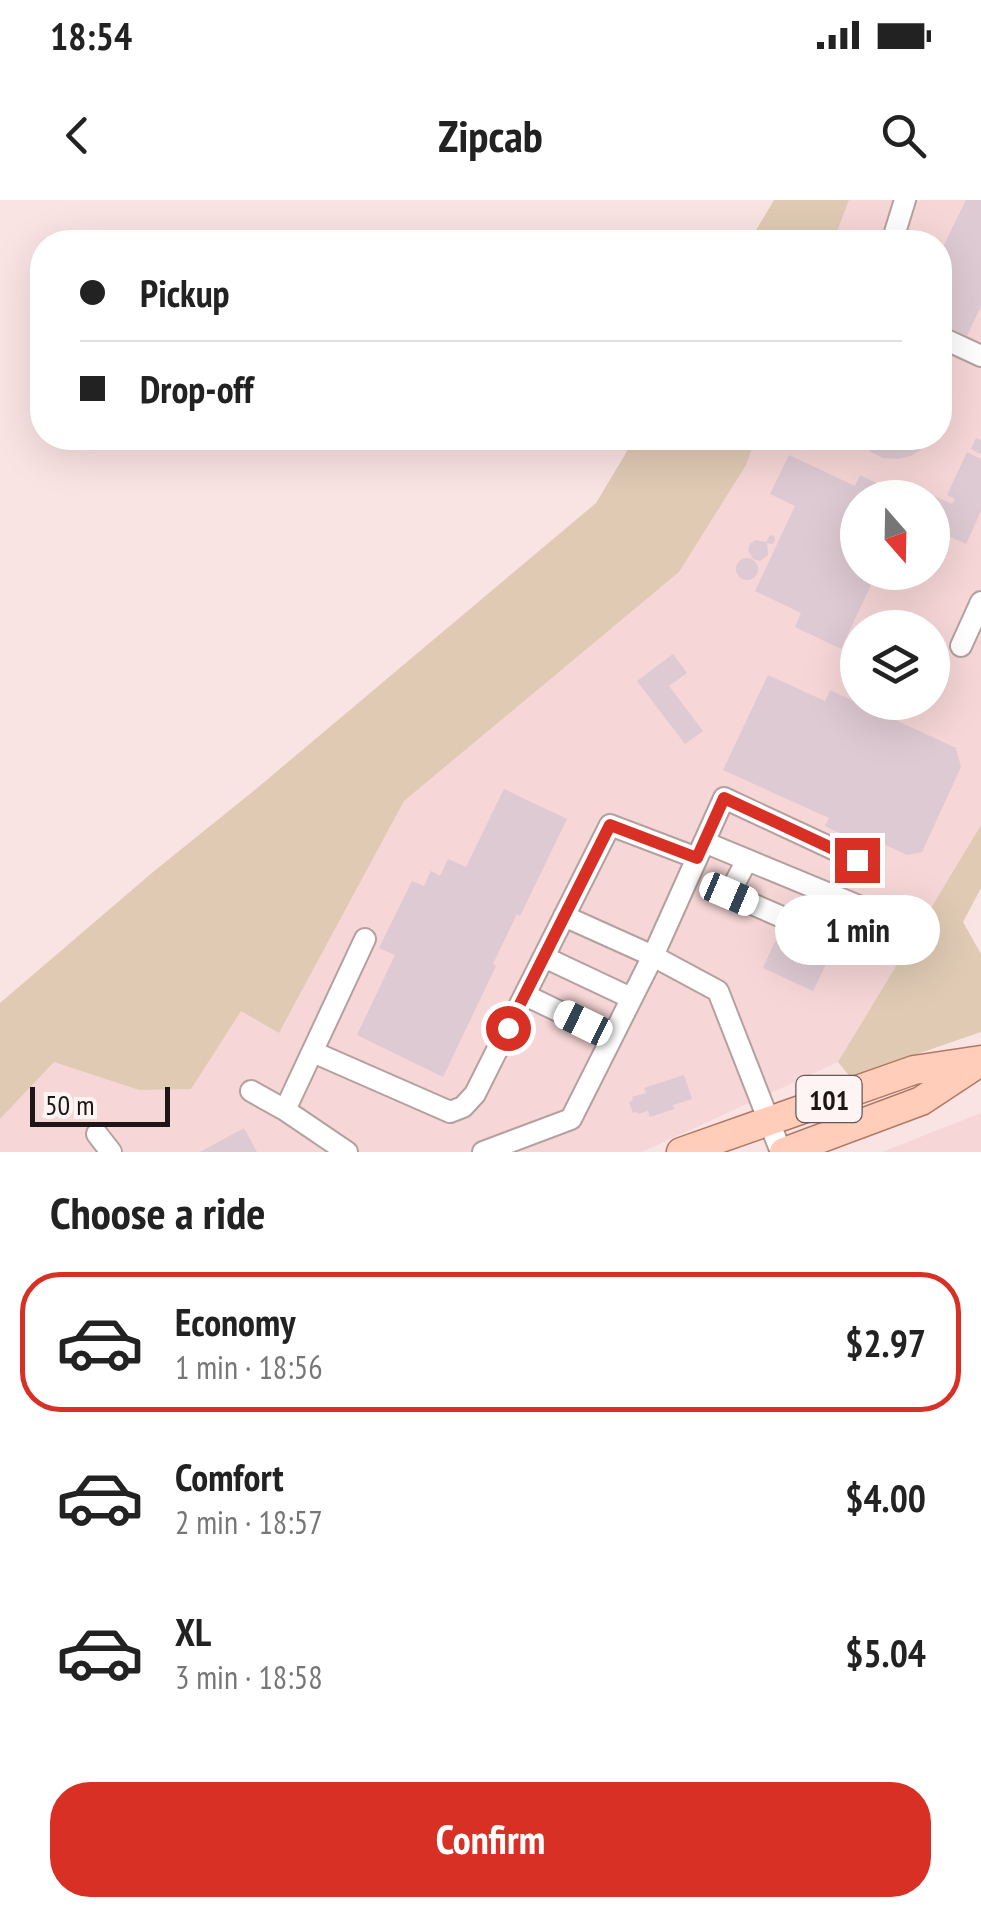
<!DOCTYPE html>
<html lang="en">
<head>
<meta charset="utf-8">
<style>
	:root { --surface:#fff; --page:#f6f6f6; --text:#222; --muted:#767676; --line:#e0e0e0; --accent:#d93025 }
	body { margin:0; font-family:"PT Sans Narrow",sans-serif; background:var(--page); color:var(--text); height:100vh; display:flex; flex-direction:column; font-size:38px; white-space:nowrap }
	* { box-sizing:border-box; margin:0 }
	p { font-size:32px; color:var(--muted) }
	.icon { flex:none; width:55px; height:55px; fill:none; stroke:currentColor; stroke-width:2; stroke-linecap:round; stroke-linejoin:round }
	.map { position:relative; height:952px; overflow:hidden }
	.details { display:flex; flex-direction:column; background:var(--surface); flex:1 }
	.details>* { flex:none }
	.top-card { position:absolute; left:30px; top:30px; width:922px; height:220px; border-radius:40px; box-shadow:0 10px 40px #0002; display:grid; align-content:center; height:220px; padding:0 50px; background:var(--surface) }
	.needle { width:65px; rotate:160deg }
	.fabs { position:absolute; left:840px; top:280px; display:grid; gap:20px }
	.fabs a { display:grid; place-items:center; width:110px; height:110px; border-radius:50%; background:var(--surface); box-shadow:0 10px 40px #0002; font-size:50px }
	.scale { position:absolute; left:30px; bottom:25px; width:140px; box-sizing:border-box; padding-left:10px; border:5px solid #1e1616; border-top:0; font-size:28px; line-height:35px; white-space:nowrap; color:#1e1616; -webkit-text-stroke:8px #fef4f4; paint-order:stroke }
	.end { position:absolute; width:45px; height:45px; margin:-22px; border:12px solid #d93025; background:#fff; box-shadow:0 0 0 5px #fff }
	.from { border-radius:50% }
	.bubble { position:absolute; height:70px; border-radius:35px; background:var(--surface); box-shadow:0 10px 40px #0002; font-size:32px; font-weight:600; line-height:70px; text-align:center }
	.car { position:absolute; width:30px; height:60px; margin:-30px -15px; border-radius:12px; box-shadow:0 0 8px 2px #0007; background:linear-gradient(#fff 24%,#345 0 40%,#fff 0 76%,#345 0 86%,#fff 0) }
	.top-card b { display:flex; align-items:center; gap:35px; height:95px; font-size:38px }
	.top-card b+b { border-top:2px solid var(--line) }
	.top-card i { width:25px; height:25px; background:var(--text) }
	ul { padding:0; list-style:none }
	li { display:flex; align-items:center; gap:30px; height:140px; margin:0 20px 15px; padding:0 30px; border:5px solid transparent; border-radius:40px }
	li div { flex:1 }
	li b { display:block; font-size:38px }
	li em { font-style:normal; font-weight:600 }
	li.active { border-color:var(--accent) }
	li>.icon { width:90px; height:90px; stroke-width:1.5 }
	h2 { padding:0 50px; font-size:45px; line-height:120px }
	.button { display:flex; gap:20px; margin-top:auto; padding:20px 50px }
	.button a { flex:1; height:115px; border-radius:40px; background:var(--accent); color:#fff; font-size:40px; font-weight:600; line-height:115px; text-align:center }
	.status { display:flex; justify-content:space-between; align-items:center; height:70px; padding:0 50px; background:var(--surface); direction:ltr }
	.status svg { height:28px; fill:currentColor }
	header { display:flex; justify-content:space-between; align-items:center; height:130px; padding:0 50px; background:var(--surface); font-size:45px; font-weight:600 }
	.map>svg:first-child { display:block }
	.built { fill:#f6d6d6; fill-rule:evenodd }
	.green { fill:#e0cab4 }
	.building { fill:#decad2 }
	.lines { fill:none; stroke-linecap:round; stroke-linejoin:round }
	.minor-casing { stroke:#b5a0a0; stroke-width:24 }
	.major-casing { stroke:#b07863; stroke-width:31 }
	.minor { stroke:#fff; stroke-width:20 }
	.major { stroke:#ffcdba; stroke-width:28 }
	.route { stroke:#d93025; stroke-width:12 }
	.labels { text-anchor:middle; dominant-baseline:central; stroke-width:10; stroke-linejoin:round; paint-order:stroke }
	.shield { fill:#fef4f4; stroke:#615959; stroke-width:2.5 }
	.shield-label { font-size:28px; font-weight:bold; fill:#1e1616 }
</style>
</head>
<body>
<div class="status"><b>18:54</b><svg viewBox="0 0 49 12"><path d="M0 12V9h3v3zM5 12V6h3v6zM10 12V3h3v9zM15 12V0h3v12zM26 1h20v11H26zM47 4h2v5h-2z"/></svg></div>
<header><svg class="icon" aria-label="back" viewBox="0 0 24 24"><path d="M15 5l-7 7 7 7"/></svg>Zipcab<svg class="icon" aria-label="search" viewBox="0 0 24 24"><circle cx="10" cy="10" r="6"/><path d="M15 15l6 6"/></svg></header>
<div class="map">
<svg width="981" height="952" viewBox="0 0 981 952">
	<rect width="100%" height="100%" fill="#fae3e3"/>
	<path class="built" d="M849,0H981V625L838,862L642,952H0V919L54,862L139,890L241,810L279,833L404,601L679,372L745,265L756,238H940V42H833ZM858,298H932V372H858ZM858,428H932V502H858Z
		M981,913V952H882Z"/>
	<path class="green" d="M774,0H849L833,42H749Z
		M635,238H756L746,265L679,372L404,601L279,833L241,811L191,889L139,890L54,862L0,919V803L153,672L256,589L596,303Z
		M981,625V688L963,722L981,754V832L850,877L838,862Z"/>
	<path class="building" d="M966,0H981V106L967,136L940,123V53Z
		M858,238H931L922,249L911,256L897,259L883,258L871,252Z
		M976,238L981,240V254L971,249Z
		M967,252L981,259V311L966,344L940,332L947,317L938,313L934,321L939,324L932,338V295L952,304L955,299L947,295Z
		M789,255L855,286L860,275L907,298H858V372H877L841,449L795,427L801,413L755,391L795,306L770,294Z
		M770,335L774,336L775,340L773,344L767,343L768,355L760,361L753,359L748,350L750,344L755,340L766,342Z
		M736 369a11 11 0 1 1 22 0a11 11 0 1 1-22 0Z
		M894,372H916L912,381Z
		M673,454L687,473L669,486L703,531L685,544L637,481Z
		M768,475L825,501L830,490L956,548L961,567L922,652L907,655L864,635L860,643L825,626L829,618L723,570Z
		M504,589L567,619L520,716L517,714L493,764L496,766L443,877L357,835L395,755L379,748L412,681L424,686L431,671L440,676L448,659L466,667Z
		M775,741L826,764L813,791L763,768Z
		M684,875L692,899L673,905L674,909L650,917L648,911L638,914L637,912L633,913L629,902L633,900L632,897L646,893L644,888Z
		M244,928L257,952H200Z"/>
	<g class="lines">
		<defs>
			<path id="minor" d="M892,42L905,0
				M940,137L981,156
				M961,446L981,402
				M704,642L866,709L849,746L729,694L747,660
				M564,716L653,756L724,598L857,660
				M544,757L631,798
				M525,795L612,837
				M313,852L450,912L463,907L475,894L610,625L697,658
				M251,891L285,910L347,952
				M285,910L365,739
				M97,934L111,952
				M483,952L571,919L653,756L718,791L781,952"/>
			<path id="major" d="M681,952L914,870L981,860
				M784,952L921,901L977,864"/>
		</defs>
		<use href="#minor" class="minor-casing"/>
		<use href="#major" class="major-casing"/>
		<use href="#minor" class="minor"/>
		<use href="#major" class="major"/>
	</g>
	<g class="lines">
		<path class="route" d="M508,828L610,625L697,658L724,598L857,660"/>
	</g>
	<g class="labels">
		<rect class="shield" x="796.5" y="876" width="65" height="46" rx="8"/>
		<g class="shield-label">
			<text x="829" y="899">101</text>
		</g>
	</g>
</svg>
<div class="fabs">
<a><svg class="needle" viewBox="-14 -14 28 28"><path d="M0-13l5 13h-10z" fill="#e53935"/><path d="M0 13l5-13h-10z" fill="#767676"/></svg></a>
<a><svg class="icon" aria-label="layers" viewBox="0 0 24 24"><path d="M12 4l9 5-9 5-9-5zM3 14l9 5 9-5"/></svg></a>
</div>
<div class="scale">50 m</div>
<i class="end from" style="left:508px;top:828px"></i>
<i class="end" style="left:857px;top:660px"></i>
<div class="bubble" style="left:775px;top:695px;width:165px">1 min</div>
<i class="car" style="left:729px;top:694px;rotate:113deg"></i>
<i class="car" style="left:583px;top:823px;rotate:296deg"></i>
<div class="top-card">
<b><i class="from"></i>Pickup</b>
<b><i></i>Drop-off</b>
</div>
</div>
<section class="details">
<h2>Choose a ride</h2>
<ul>
<li class="active"><svg class="icon" aria-label="car" viewBox="0 0 24 24"><path d="M5 17H2v-5l4-1 3-4h7l3 4 3 1v5h-3M9 17h6M6 11h13"/><circle cx="7" cy="17" r="2"/><circle cx="17" cy="17" r="2"/></svg><div><b>Economy</b><p>1 min · 18:56</p></div><em>$2.97</em></li>
<li><svg class="icon" aria-label="car" viewBox="0 0 24 24"><path d="M5 17H2v-5l4-1 3-4h7l3 4 3 1v5h-3M9 17h6M6 11h13"/><circle cx="7" cy="17" r="2"/><circle cx="17" cy="17" r="2"/></svg><div><b>Comfort</b><p>2 min · 18:57</p></div><em>$4.00</em></li>
<li><svg class="icon" aria-label="car" viewBox="0 0 24 24"><path d="M5 17H2v-5l4-1 3-4h7l3 4 3 1v5h-3M9 17h6M6 11h13"/><circle cx="7" cy="17" r="2"/><circle cx="17" cy="17" r="2"/></svg><div><b>XL</b><p>3 min · 18:58</p></div><em>$5.04</em></li>
</ul>
<div class="button"><a>Confirm</a></div>
</section>
</body>
</html>
